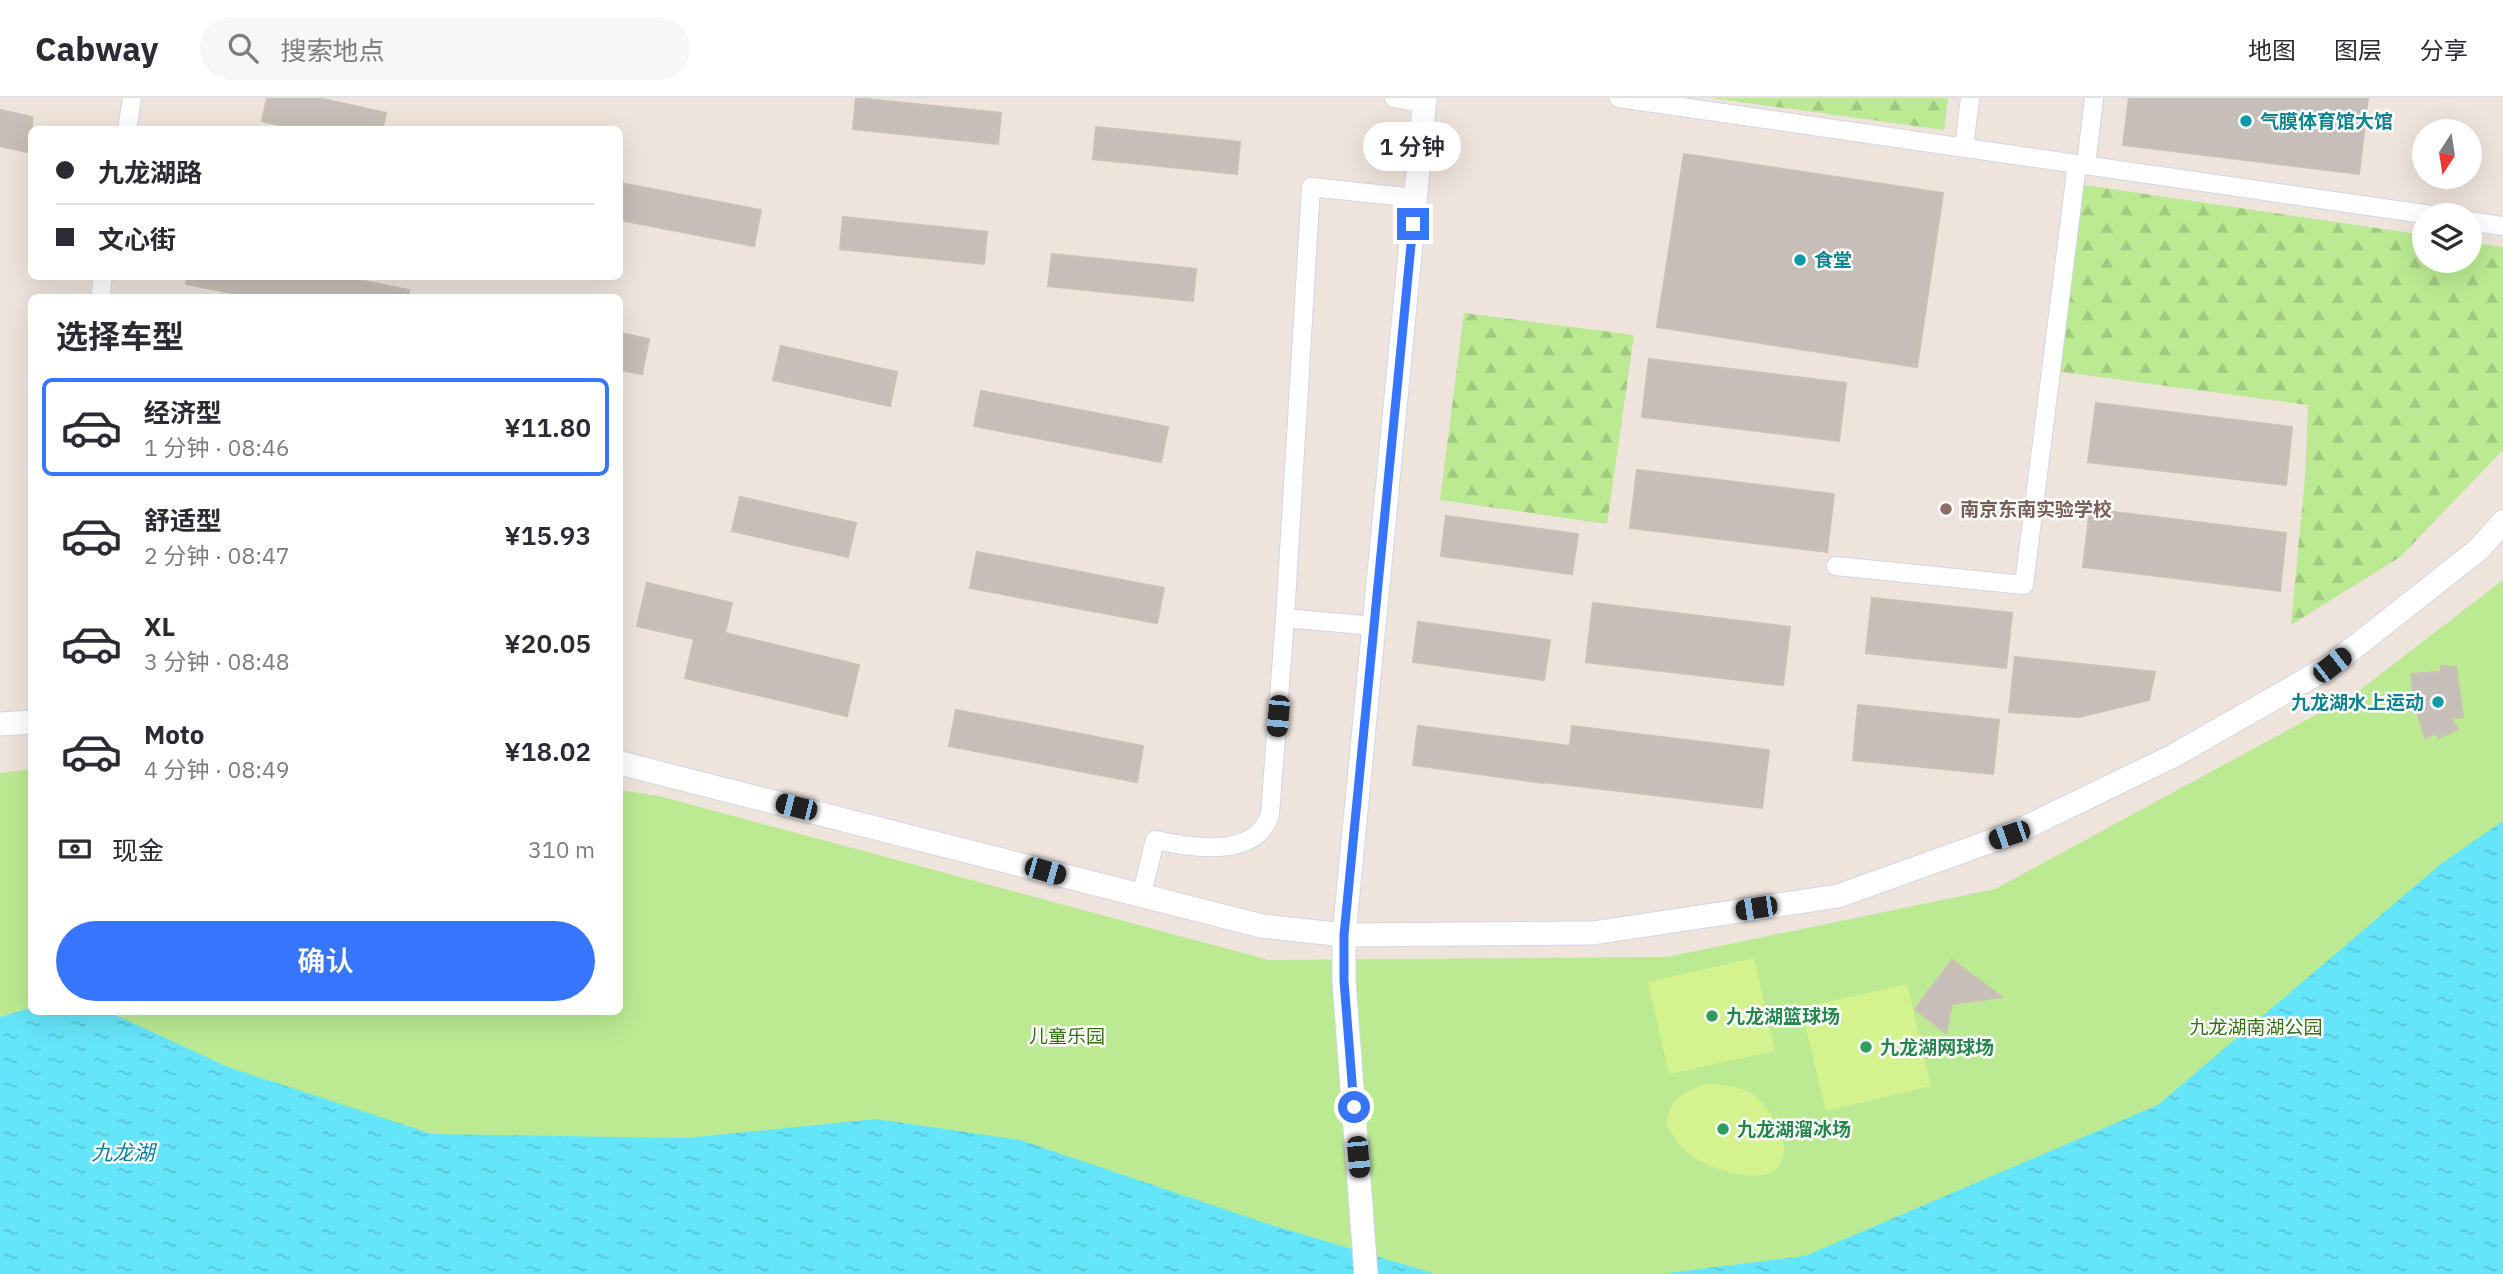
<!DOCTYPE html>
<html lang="zh">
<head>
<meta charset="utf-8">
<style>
	:root { --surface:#fff; --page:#f7f7f7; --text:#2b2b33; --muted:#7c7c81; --line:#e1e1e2; --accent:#3875ff }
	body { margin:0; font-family:"IBM Plex Sans","Noto Sans SC",sans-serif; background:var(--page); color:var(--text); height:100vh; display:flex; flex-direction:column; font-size:26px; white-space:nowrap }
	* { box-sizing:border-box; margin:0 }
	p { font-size:23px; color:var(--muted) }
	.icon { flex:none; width:38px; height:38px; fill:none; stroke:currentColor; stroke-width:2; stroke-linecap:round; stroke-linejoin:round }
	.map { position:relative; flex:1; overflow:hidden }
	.details { position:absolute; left:28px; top:196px; width:595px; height:721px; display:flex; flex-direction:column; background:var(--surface); border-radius:10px; box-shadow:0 7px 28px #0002 }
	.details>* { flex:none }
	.hud { position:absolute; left:28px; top:28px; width:595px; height:154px; border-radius:10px; box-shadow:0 7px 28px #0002; display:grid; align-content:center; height:154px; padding:0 28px; background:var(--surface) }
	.needle { width:46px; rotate:192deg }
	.controls { position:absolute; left:2412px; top:21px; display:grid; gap:14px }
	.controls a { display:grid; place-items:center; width:70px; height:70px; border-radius:50%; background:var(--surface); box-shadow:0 7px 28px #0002; font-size:35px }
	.end { position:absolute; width:32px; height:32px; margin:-16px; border:9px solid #3875ff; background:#fff; box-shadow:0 0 0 4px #fff }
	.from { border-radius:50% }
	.bubble { position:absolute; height:49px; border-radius:24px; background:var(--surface); box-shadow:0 7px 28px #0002; font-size:23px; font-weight:600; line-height:49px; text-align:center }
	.car { position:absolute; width:21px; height:42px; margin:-21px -10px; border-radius:9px; box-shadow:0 0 5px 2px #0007; background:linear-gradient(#222 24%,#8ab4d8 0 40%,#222 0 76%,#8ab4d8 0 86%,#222 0) }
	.hud b { display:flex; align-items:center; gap:24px; height:66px; font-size:26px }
	.hud b+b { border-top:2px solid var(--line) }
	.hud i { width:18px; height:18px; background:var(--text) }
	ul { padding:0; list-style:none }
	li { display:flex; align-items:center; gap:21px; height:98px; margin:0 14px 10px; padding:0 14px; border:4px solid transparent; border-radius:10px }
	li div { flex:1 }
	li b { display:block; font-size:26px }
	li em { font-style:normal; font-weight:600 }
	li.on { border-color:var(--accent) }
	li>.icon { width:63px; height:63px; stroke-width:1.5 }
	h2 { padding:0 28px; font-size:32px; line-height:84px }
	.pay { display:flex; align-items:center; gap:18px; height:77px; padding:0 28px; font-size:26px }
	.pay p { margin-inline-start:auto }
	.cta { display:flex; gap:14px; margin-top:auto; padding:14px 28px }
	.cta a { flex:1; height:80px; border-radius:42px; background:var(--accent); color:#fff; font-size:28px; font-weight:600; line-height:80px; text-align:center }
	header { display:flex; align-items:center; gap:42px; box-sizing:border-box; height:98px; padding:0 35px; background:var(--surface); border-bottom:2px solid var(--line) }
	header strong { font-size:33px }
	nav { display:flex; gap:38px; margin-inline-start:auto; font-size:24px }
	.search { width:490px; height:63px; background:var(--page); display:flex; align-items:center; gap:18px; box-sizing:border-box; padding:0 24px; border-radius:38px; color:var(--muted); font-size:26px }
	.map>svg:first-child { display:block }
	.grass { fill:#bbea93 }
	.forest { fill:url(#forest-firs) }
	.pitch { fill:#d4f28e }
	.water { fill:url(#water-ripples) }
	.building { fill:#c6bfb7; stroke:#cac0b5; stroke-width:2 }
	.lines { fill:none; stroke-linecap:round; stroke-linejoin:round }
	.minor-casing { stroke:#d1d7e5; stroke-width:20 }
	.tertiary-casing { stroke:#d1d7e5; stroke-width:25 }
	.minor { stroke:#fff; stroke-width:18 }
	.tertiary { stroke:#fff; stroke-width:23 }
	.route { stroke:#3875ff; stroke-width:9 }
	.culture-dot { fill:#0f9aa8; stroke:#fff; stroke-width:2.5 }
	.education-dot { fill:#8d6e63; stroke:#fff; stroke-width:2.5 }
	.leisure-dot { fill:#2e9e5b; stroke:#fff; stroke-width:2.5 }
	.labels { text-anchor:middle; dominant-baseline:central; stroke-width:5; stroke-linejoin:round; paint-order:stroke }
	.culture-label { font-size:19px; font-weight:bold; fill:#0d838f; stroke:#fff; text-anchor:start }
	.education-label { font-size:19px; font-weight:bold; fill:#785e54; stroke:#fff; text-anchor:start }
	.leisure-label { font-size:19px; font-weight:bold; fill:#27864d; stroke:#fff; text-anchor:start }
	.park-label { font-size:19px; fill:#327013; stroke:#fff }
	.water-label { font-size:21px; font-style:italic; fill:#017ea2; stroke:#fff }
</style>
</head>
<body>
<header>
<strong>Cabway</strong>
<div class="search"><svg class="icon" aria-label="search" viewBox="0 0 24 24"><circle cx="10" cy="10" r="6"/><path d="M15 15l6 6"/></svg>搜索地点</div>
<nav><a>地图</a><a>图层</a><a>分享</a></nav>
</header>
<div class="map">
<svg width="2503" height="1176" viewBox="0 0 2503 1176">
	<defs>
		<pattern id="forest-firs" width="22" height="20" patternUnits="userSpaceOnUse" patternTransform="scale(1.75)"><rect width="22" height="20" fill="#bbea93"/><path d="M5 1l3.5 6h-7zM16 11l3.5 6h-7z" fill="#a1c97f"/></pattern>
		<pattern id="water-ripples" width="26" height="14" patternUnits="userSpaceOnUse" patternTransform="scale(1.75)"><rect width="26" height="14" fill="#65e5fa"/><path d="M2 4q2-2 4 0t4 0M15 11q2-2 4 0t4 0" fill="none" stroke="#58c5d6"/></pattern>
	</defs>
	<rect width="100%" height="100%" fill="#eee4dc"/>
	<path class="grass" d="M2503,482V1176H0V675L31,671L32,914H620V692L659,698L1269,862L1667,859L1995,791L2356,595Z"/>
	<path class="forest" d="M1712,0H1948L1944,32Z
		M2077,86L2424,137V163H2469V144L2503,149V352L2400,459L2291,527L2305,379L2308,307L2055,273Z
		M1464,215L1634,237L1607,426L1440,402Z"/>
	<path class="pitch" d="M1754,860L1775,953L1669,976L1648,884Z
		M1907,886L1931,988L1826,1013L1801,910Z
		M1704,986C1718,986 1734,987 1747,993C1767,1002 1796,1047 1779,1068C1762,1090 1706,1070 1689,1056C1679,1047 1673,1038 1666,1026C1672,999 1680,997 1704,986Z"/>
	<path class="water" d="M2503,723V1176H1660L1805,1158L2158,1007L2442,765Z
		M31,910L32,914H109L228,969L432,1036L686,1040L876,1021L1020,1042L1265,1125L1436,1176H0V919Z"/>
	<path class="building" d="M267,0H318L386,15L382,32H299L262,23Z
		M856,0L1001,15L998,46L853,31Z
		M2129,0H2368L2359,76L2123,47Z
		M0,12L32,19V55L0,48Z
		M1096,29L1240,44L1237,76L1093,61Z
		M1684,56L1943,95L1917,269L1657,229Z
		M620,85L761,112L754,148L620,122Z
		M843,119L987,134L984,166L840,151Z
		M1052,156L1196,171L1193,203L1048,188Z
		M187,178H339L409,192L408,200H256L186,186Z
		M620,235L649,241L642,276L620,272Z
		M781,248L897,274L890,308L773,282Z
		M1649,261L1846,285L1839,343L1642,319Z
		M981,293L1168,329L1161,364L974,328Z
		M2096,305L2292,329L2286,387L2088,364Z
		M1637,372L1834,396L1827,454L1630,430Z
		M740,399L856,425L848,459L732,433Z
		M2090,411L2286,435L2280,493L2083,469Z
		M1446,418L1578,436L1572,476L1441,458Z
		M977,454L1164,490L1157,525L970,490Z
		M647,485L732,505L725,535L859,567L847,618L685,580L694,541L637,528Z
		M1872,500L2012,515L2006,570L1866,555Z
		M1593,505L1790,529L1783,587L1586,564Z
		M1418,524L1550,542L1544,582L1413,564Z
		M2015,559L2155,574L2149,602L2079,619L2009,614Z
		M2441,568L2456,569L2463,619L2451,620L2458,631L2438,640L2437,635L2425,640L2414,604L2411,576L2440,574Z
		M1858,607L1999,622L1993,676L1853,662Z
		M956,612L1143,648L1137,684L949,648Z
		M1418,628L1570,648L1572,628L1769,652L1762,710L1544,684V685L1413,667Z
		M1952,862L2002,899L1952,906L1946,935L1915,911Z"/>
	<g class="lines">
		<defs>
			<path id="minor" d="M1394,0L1424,5
				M1619,0L2431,117
				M127,32L132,0
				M1964,50L1970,0
				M2086,67L2094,0
				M2469,123L2503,128
				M100,200L103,178
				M1836,468L2024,487L2077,66
				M1285,520L1311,89L1415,100
				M1141,799L1155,742C1191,750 1257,761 1270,716L1285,520L1374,528"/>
			<path id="tertiary" d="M0,626L32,624
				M620,665L1262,828L1344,837L1593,835L1838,798L2014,735L2173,658L2332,567L2479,451L2503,424
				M1366,1176L1344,883V837L1425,0"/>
		</defs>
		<use href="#minor" class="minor-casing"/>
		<use href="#tertiary" class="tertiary-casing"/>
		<use href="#minor" class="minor"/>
		<use href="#tertiary" class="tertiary"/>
	</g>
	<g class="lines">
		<path class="route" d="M1354,1009L1344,883V837L1413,126"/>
	</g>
	<g class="culture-dot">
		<circle cx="2246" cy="23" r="7"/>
		<circle cx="1800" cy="162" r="7"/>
		<circle cx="2438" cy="604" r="7"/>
	</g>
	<circle class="education-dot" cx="1946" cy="411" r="7"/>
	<g class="leisure-dot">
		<circle cx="1712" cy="918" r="7"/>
		<circle cx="1866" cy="949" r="7"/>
		<circle cx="1723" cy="1031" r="7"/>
	</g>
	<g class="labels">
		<g class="culture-label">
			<text x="2260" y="23">气膜体育馆大馆</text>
			<text x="1814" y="162">食堂</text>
			<text x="2424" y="604" text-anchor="end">九龙湖水上运动</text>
		</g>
		<g class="education-label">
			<text x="1960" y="411">南京东南实验学校</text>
		</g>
		<g class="leisure-label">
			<text x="1726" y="918">九龙湖篮球场</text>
			<text x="1880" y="949">九龙湖网球场</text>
			<text x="1737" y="1031">九龙湖溜冰场</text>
		</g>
		<g class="park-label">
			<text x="2256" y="929">九龙湖南湖公园</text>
			<text x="1067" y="938">儿童乐园</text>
		</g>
		<g class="water-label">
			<text x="123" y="1054">九龙湖</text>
		</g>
	</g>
</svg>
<div class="controls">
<a><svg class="needle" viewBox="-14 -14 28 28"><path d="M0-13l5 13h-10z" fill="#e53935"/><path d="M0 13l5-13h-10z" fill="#7c7c81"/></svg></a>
<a><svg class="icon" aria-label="layers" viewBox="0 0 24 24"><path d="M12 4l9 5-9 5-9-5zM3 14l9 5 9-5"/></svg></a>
</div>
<i class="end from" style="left:1354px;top:1009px"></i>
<i class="end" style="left:1413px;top:126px"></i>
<div class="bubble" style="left:1363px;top:24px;width:98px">1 分钟</div>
<i class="car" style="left:2332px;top:567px;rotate:52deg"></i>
<i class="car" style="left:1278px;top:618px;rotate:185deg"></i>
<i class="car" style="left:796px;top:709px;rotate:284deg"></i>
<i class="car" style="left:2009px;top:737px;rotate:251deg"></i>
<i class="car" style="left:1045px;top:773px;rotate:106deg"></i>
<i class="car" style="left:1756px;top:810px;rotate:261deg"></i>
<i class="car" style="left:1358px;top:1059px;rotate:175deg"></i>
<div class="hud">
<b><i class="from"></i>九龙湖路</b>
<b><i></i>文心街</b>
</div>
<section class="details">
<h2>选择车型</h2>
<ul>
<li class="on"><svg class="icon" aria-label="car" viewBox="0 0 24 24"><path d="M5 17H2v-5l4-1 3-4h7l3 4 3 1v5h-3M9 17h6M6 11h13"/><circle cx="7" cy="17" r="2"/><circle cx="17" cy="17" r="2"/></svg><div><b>经济型</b><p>1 分钟 · 08:46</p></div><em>¥11.80</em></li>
<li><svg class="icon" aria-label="car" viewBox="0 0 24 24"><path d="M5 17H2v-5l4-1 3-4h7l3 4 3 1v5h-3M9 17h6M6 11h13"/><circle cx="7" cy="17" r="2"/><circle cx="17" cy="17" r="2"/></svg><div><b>舒适型</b><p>2 分钟 · 08:47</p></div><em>¥15.93</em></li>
<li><svg class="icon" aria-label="car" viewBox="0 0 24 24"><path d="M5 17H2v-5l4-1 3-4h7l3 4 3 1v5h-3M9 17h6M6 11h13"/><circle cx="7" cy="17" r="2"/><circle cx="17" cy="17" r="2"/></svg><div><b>XL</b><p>3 分钟 · 08:48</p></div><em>¥20.05</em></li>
<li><svg class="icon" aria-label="car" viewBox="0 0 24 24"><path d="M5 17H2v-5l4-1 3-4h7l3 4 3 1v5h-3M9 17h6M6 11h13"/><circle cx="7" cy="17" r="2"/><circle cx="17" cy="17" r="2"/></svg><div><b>Moto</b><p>4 分钟 · 08:49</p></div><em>¥18.02</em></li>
</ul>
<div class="pay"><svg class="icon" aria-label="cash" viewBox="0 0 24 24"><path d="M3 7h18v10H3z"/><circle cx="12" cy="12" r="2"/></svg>现金<p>310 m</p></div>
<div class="cta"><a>确认</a></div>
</section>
</div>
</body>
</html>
